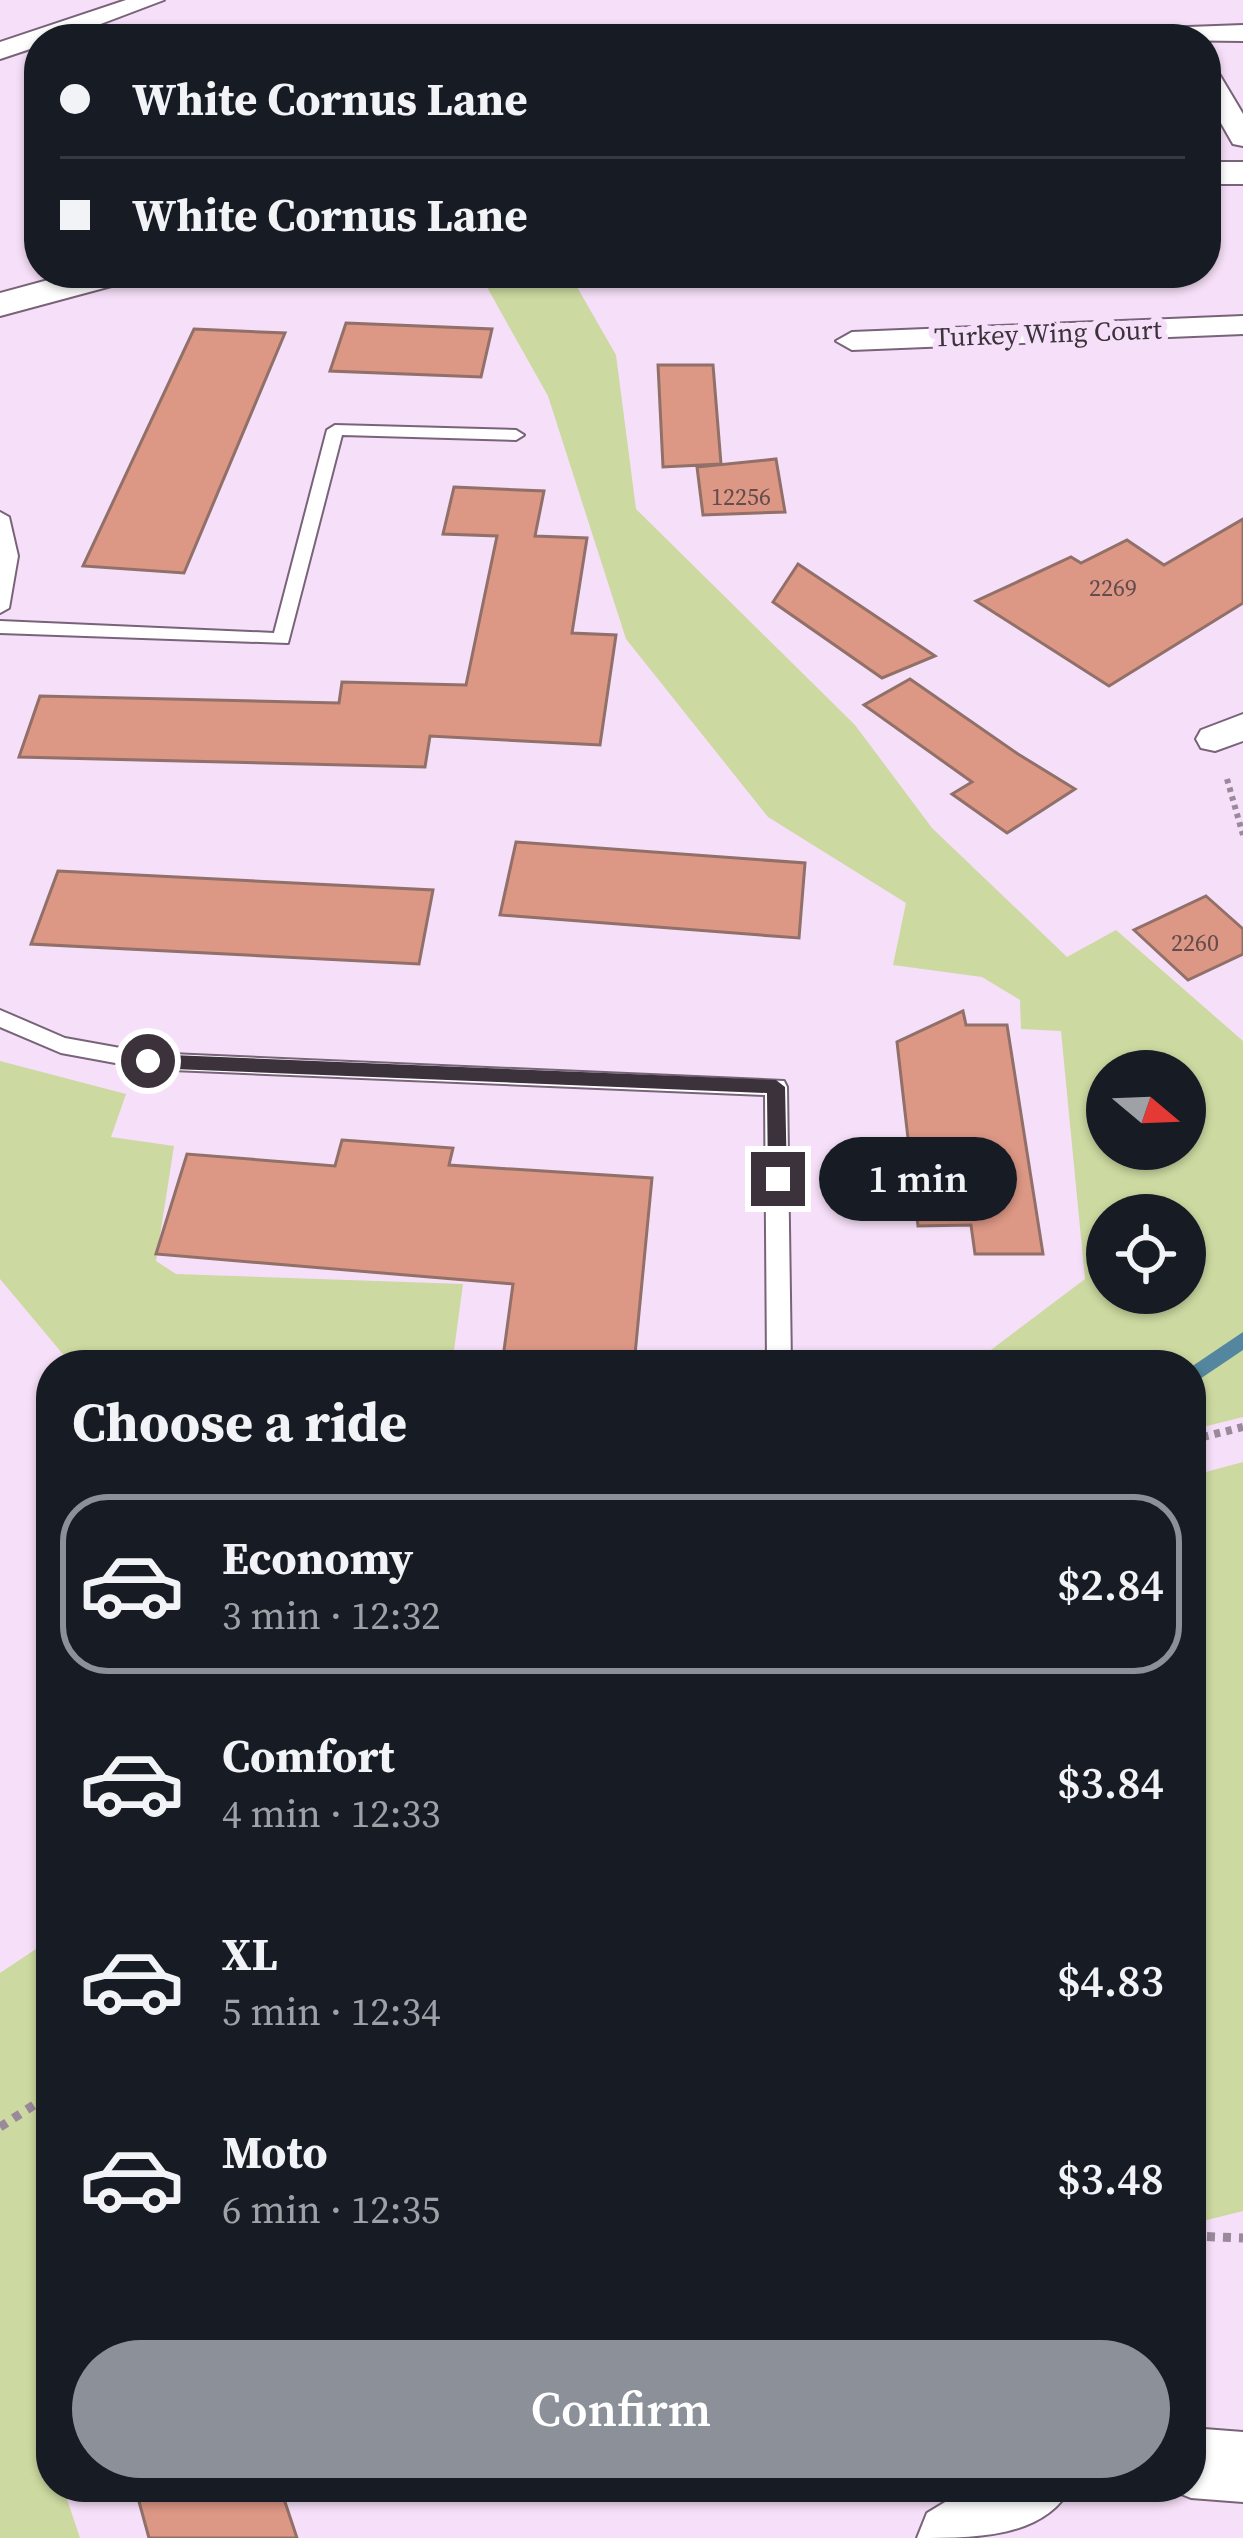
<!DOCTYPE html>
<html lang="en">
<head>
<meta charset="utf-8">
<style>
	:root { --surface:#171b24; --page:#242831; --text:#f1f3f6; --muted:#9ea1a6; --line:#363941; --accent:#8c9099 }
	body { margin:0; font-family:"Source Serif 4",serif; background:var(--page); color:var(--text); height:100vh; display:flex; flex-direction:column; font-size:45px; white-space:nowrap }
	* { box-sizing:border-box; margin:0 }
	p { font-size:39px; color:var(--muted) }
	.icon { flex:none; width:66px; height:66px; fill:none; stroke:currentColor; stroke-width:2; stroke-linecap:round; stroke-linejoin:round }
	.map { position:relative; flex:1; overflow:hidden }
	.drawer { position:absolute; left:36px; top:1350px; width:1170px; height:1152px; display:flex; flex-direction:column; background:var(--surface); border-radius:48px; box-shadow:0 3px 9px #0004 }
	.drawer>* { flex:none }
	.top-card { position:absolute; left:24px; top:24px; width:1197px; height:264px; border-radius:48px; box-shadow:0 3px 9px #0004; display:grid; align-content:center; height:264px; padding:0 36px; background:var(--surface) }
	.needle { width:78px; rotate:109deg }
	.tools { position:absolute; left:1086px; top:1050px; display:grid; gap:24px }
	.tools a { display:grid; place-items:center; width:120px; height:120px; border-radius:50%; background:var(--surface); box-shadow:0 3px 9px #0004; font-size:60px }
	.end { position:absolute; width:54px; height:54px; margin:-27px; border:15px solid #3b323b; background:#fff; box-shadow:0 0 0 6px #fff }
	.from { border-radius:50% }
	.bubble { position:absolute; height:84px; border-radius:42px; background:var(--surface); box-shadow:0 3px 9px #0004; font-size:39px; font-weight:600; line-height:84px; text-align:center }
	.top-card b { display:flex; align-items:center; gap:42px; height:114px; font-size:45px }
	.top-card b+b { border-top:3px solid var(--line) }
	.top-card i { width:30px; height:30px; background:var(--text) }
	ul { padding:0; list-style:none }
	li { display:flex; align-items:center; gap:36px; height:180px; margin:0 24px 18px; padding:0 12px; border:6px solid transparent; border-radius:48px }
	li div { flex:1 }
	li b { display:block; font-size:45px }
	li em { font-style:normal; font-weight:600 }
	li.on { border-color:var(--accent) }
	li>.icon { width:108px; height:108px; stroke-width:1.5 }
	h2 { padding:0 36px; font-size:54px; line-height:144px }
	.cta { display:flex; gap:24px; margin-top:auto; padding:24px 36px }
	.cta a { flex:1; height:138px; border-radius:72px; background:var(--accent); color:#fff; font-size:48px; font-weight:600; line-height:138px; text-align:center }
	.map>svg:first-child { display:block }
	.green { fill:#ccd9a0; fill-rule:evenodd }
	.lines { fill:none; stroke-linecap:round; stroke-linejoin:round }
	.stream { fill:#54879f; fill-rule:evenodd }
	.building { fill:#dc9785; stroke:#907068; stroke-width:3 }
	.service-casing { stroke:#786379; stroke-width:4 }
	.minor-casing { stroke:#786379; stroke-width:4 }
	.tertiary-casing { stroke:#786379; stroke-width:4 }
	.path-far2 { stroke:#99899a; stroke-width:6; stroke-dasharray:4.5 4.5; stroke-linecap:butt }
	.path-far1 { stroke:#99899a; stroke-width:8; stroke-dasharray:6 6; stroke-linecap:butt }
	.path { stroke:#99899a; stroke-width:9; stroke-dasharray:8 8; stroke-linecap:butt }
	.service { fill:#fff; fill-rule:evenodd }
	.minor { fill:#fff; fill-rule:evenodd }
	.tertiary { fill:#fff; fill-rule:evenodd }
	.route { fill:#3b323b }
	.labels { text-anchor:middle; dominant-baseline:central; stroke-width:12; stroke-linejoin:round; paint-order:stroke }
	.number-label { font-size:24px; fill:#634b4e }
	.far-street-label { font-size:27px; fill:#3b323b; stroke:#f6dff8 }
</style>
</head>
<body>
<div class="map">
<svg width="1243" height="2538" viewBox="0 0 1243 2538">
	<rect width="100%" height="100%" fill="#f6dff8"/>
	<path class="green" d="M479,273H569L616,355L636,509L855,725L932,828L1067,957L1116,930L1243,1041V1417L1191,1430V1365H971L1085,1279L1061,1031L1021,1029L1020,1000L982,977L893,965L906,903L768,817L626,639L548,396ZM1185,1071V1149H1107V1071ZM1107,1215H1185V1293H1107Z
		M0,1061L126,1094L111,1137L174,1146L156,1261L176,1274L463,1284L452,1365H72L0,1279Z
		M1243,1462V2211L1191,2224V1476Z
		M51,1939V2487H63L80,2538H0V1973Z"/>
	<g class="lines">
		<path class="stream" d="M1243,1332V1350L1191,1385V1367Z"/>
	</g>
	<path class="building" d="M346,323L492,329L481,377L330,371Z
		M194,329L285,333L184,573L83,566Z
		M658,365H713L721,464L663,467Z
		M776,459L785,512L703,515L697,467Z
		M454,487L544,491L535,536L587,538L572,633L616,635L600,745L430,736L425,767L19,757L40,696L339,703L342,682L466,685L497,536L443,534Z
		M1243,519V603L1109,686L976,601L1071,557L1081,563L1127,540L1164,565Z
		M798,564L935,656L882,678L773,602Z
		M910,679L1018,754L1075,789L1007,833L952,794L972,782L864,705Z
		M516,842L805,863L799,938L500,915Z
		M58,871L433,890L419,964L31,944Z
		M1206,896L1243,929V954L1188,980L1134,930Z
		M963,1011L966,1025H1007L1043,1254H975L971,1225L918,1226L897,1042Z
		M342,1140L453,1148L449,1165L652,1178L634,1365H502L513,1284L156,1254L187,1154L335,1166Z
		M135,2487H280L297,2538H149Z"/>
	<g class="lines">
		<defs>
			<path id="service" d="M335,425L516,430L524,435L516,440L342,435L288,643L0,633V621L274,633L327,430Z
				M0,512L9,517L18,556L9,608L0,613Z
				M0,1010L65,1038L148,1053L784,1081L787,1087L791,1365H767L765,1095L148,1069L61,1053L0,1027Z"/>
			<path id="minor" d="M126,0H164L61,39H39V46L0,59V42Z
				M1243,25V41L1066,39L1079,31Z
				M1206,65L1215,67L1243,114V146L1233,144L1206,97Z
				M1243,316V334L852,350L836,341L852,332Z
				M1243,714V741L1215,751L1201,748L1196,739L1201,730Z
				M1191,2428L1243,2432V2502L1191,2498L1166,2488L1191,2487Z
				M970,2487H1071C1044,2538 975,2538 917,2538L927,2513Z"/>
			<path id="tertiary" d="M1206,162H1243V184H1206Z
				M74,273H136L130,281L0,316V293Z"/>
		</defs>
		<use href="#service" class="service-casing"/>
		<use href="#minor" class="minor-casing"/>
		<use href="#tertiary" class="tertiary-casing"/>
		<path class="path-far2" d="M1227,779L1243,835"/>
		<path class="path-far1" d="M1191,1440L1243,1427"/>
		<path class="path" d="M0,2127L51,2094
			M1191,2236L1243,2238"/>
		<use href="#service" class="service"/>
		<use href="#minor" class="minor"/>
		<use href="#tertiary" class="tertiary"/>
	</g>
	<path class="route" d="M148,1054L776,1080L785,1087L787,1179L778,1187L768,1179L767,1093L148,1068L139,1061Z"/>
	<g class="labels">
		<g class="number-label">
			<text x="741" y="496">12256</text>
			<text x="1113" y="587">2269</text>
			<text x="1195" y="942">2260</text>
		</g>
		<g class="far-street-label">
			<text transform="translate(1048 333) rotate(-2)">Turkey Wing Court</text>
		</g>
	</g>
</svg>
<div class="tools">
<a><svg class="needle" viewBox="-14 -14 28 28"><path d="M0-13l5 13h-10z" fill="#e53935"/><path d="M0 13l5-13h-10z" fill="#9ea1a6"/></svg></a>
<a><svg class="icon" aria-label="locate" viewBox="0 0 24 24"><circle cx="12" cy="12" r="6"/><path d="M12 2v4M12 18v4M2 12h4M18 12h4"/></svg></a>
</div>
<i class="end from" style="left:148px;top:1061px"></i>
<i class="end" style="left:778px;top:1179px"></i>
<div class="bubble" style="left:819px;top:1137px;width:198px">1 min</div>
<div class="top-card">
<b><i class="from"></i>White Cornus Lane</b>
<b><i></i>White Cornus Lane</b>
</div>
<section class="drawer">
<h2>Choose a ride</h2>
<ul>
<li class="on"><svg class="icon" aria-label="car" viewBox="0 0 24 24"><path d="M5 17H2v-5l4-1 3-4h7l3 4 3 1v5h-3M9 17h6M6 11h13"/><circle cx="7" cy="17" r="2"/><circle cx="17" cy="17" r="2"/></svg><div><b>Economy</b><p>3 min · 12:32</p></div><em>$2.84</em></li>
<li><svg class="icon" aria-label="car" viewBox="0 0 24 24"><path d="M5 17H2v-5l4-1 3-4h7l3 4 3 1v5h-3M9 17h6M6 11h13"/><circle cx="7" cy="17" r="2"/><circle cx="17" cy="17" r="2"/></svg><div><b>Comfort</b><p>4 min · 12:33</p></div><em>$3.84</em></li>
<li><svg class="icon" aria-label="car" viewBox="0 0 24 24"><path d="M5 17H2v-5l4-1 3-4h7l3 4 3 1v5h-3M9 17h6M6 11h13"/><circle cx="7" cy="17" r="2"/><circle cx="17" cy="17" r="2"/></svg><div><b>XL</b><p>5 min · 12:34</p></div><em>$4.83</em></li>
<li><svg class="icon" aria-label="car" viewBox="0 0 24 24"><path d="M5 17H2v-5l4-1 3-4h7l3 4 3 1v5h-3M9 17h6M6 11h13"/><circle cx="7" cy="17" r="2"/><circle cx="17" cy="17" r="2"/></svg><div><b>Moto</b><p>6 min · 12:35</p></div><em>$3.48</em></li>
</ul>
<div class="cta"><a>Confirm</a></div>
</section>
</div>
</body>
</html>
